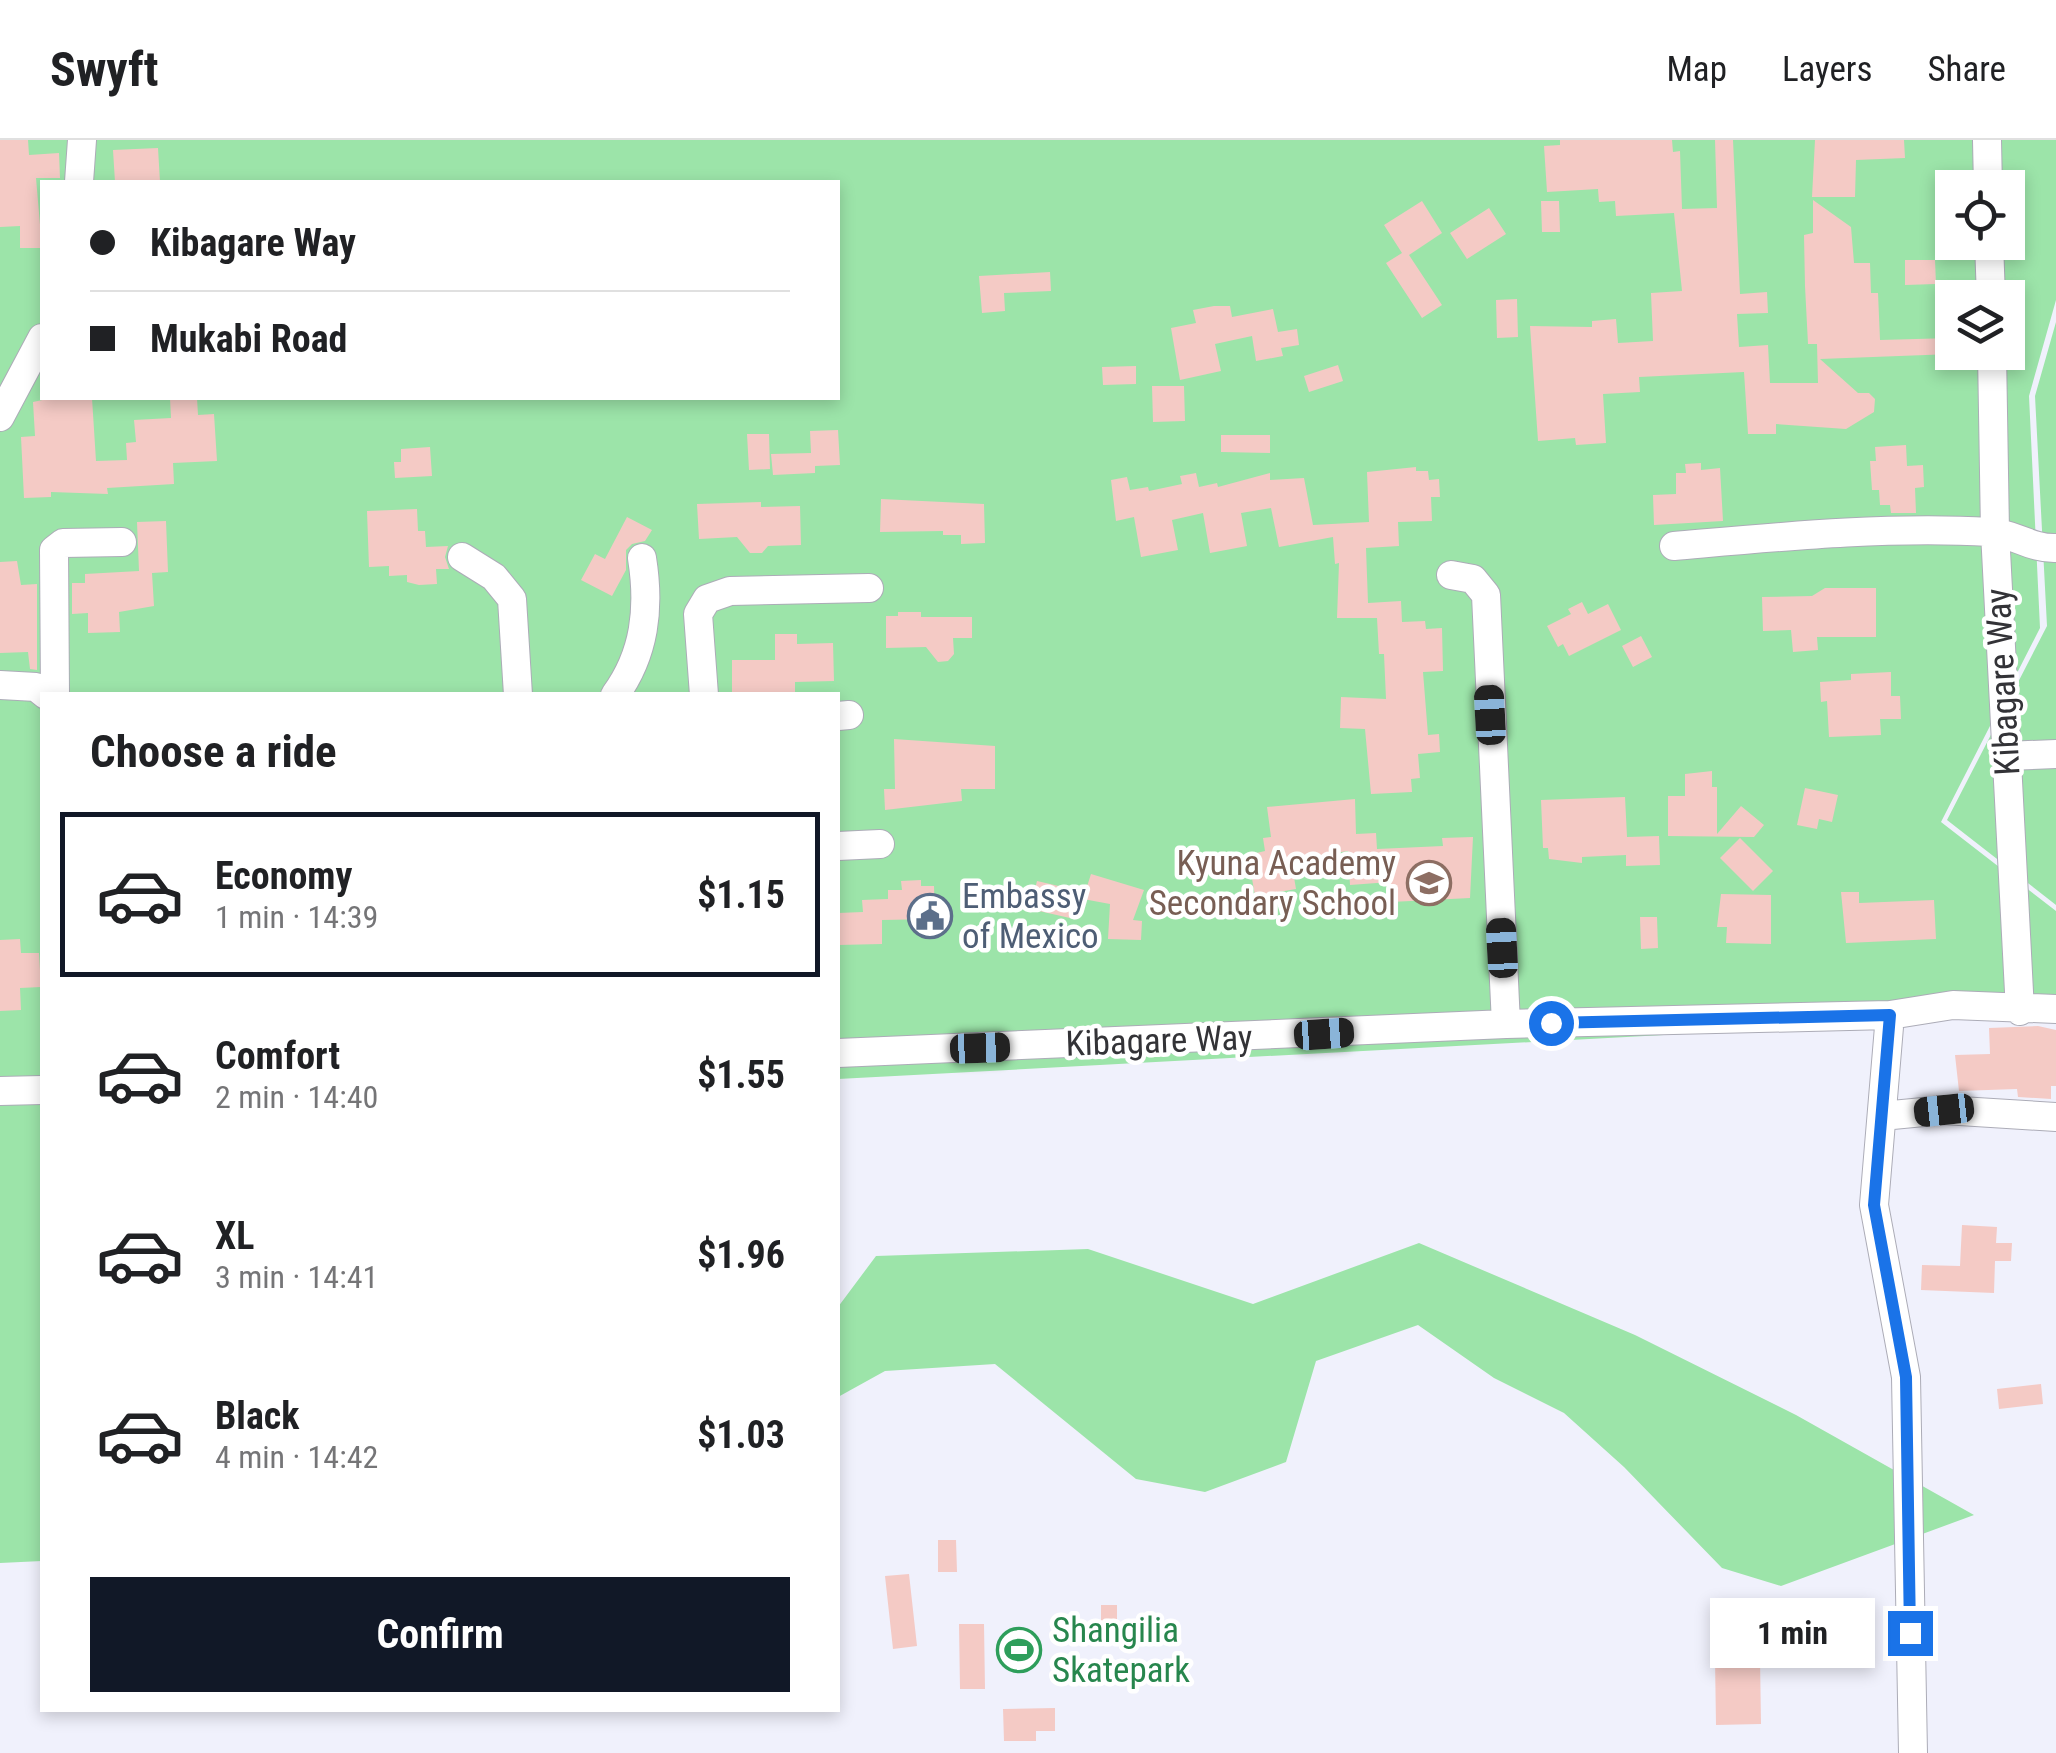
<!DOCTYPE html>
<html lang="en">
<head>
<meta charset="utf-8">
<style>
	:root { --surface:#fff; --page:#f2f2f2; --text:#202124; --muted:#757577; --line:#e0e0e0; --accent:#111827 }
	body { margin:0; font-family:"Roboto Condensed",sans-serif; background:var(--page); color:var(--text); height:100vh; display:flex; flex-direction:column; font-size:38px; white-space:nowrap }
	* { box-sizing:border-box; margin:0 }
	p { font-size:32px; color:var(--muted) }
	.icon { flex:none; width:55px; height:55px; fill:none; stroke:currentColor; stroke-width:2; stroke-linecap:round; stroke-linejoin:round }
	.map { position:relative; flex:1; overflow:hidden }
	.sheet { position:absolute; left:40px; top:552px; width:800px; height:1020px; display:flex; flex-direction:column; background:var(--surface); border-radius:0px; box-shadow:0 5px 15px #0003 }
	.sheet>* { flex:none }
	.guide { position:absolute; left:40px; top:40px; width:800px; height:220px; border-radius:0px; box-shadow:0 5px 15px #0003; display:grid; align-content:center; height:220px; padding:0 50px; background:var(--surface) }
	.controls { position:absolute; left:1935px; top:30px; display:grid; gap:20px }
	.controls a { display:grid; place-items:center; width:90px; height:90px; border-radius:0px; background:var(--surface); box-shadow:0 5px 15px #0003; font-size:50px }
	.end { position:absolute; width:45px; height:45px; margin:-22px; border:12px solid #1a73e8; background:#fff; box-shadow:0 0 0 5px #fff }
	.from { border-radius:50% }
	.bubble { position:absolute; height:70px; border-radius:0px; background:var(--surface); box-shadow:0 5px 15px #0003; font-size:32px; font-weight:700; line-height:70px; text-align:center }
	.car { position:absolute; width:30px; height:60px; margin:-30px -15px; border-radius:12px; box-shadow:0 0 8px 2px #0007; background:linear-gradient(#222 24%,#8ab4d8 0 40%,#222 0 76%,#8ab4d8 0 86%,#222 0) }
	.guide b { display:flex; align-items:center; gap:35px; height:95px; font-size:38px }
	.guide b+b { border-top:2px solid var(--line) }
	.guide i { width:25px; height:25px; background:var(--text) }
	ul { padding:0; list-style:none }
	li { display:flex; align-items:center; gap:30px; height:165px; margin:0 20px 15px; padding:0 30px; border:5px solid transparent; border-radius:0px }
	li div { flex:1 }
	li b { display:block; font-size:38px }
	li em { font-style:normal; font-weight:700 }
	li.on { border-color:var(--accent) }
	li>.icon { width:90px; height:90px; stroke-width:1.5 }
	h2 { padding:0 50px; font-size:45px; line-height:120px }
	.primary-button { display:flex; gap:20px; margin-top:auto; padding:20px 50px }
	.primary-button a { flex:1; height:115px; border-radius:0px; background:var(--accent); color:#fff; font-size:40px; font-weight:700; line-height:115px; text-align:center }
	header { display:flex; align-items:center; gap:60px; box-sizing:border-box; height:140px; padding:0 50px; background:var(--surface); border-bottom:2px solid var(--line) }
	header strong { font-size:48px }
	nav { display:flex; gap:55px; margin-inline-start:auto; font-size:35px }
	.map>svg:first-child { display:block }
	.green { fill:#9ce4a9; fill-rule:evenodd }
	.building { fill:#f4cac5 }
	.lines { fill:none; stroke-linecap:round; stroke-linejoin:round }
	.minor-casing { stroke:#acacb7; stroke-width:30 }
	.minor { stroke:#fff; stroke-width:28 }
	.route { stroke:#1a73e8; stroke-width:12 }
	.labels { text-anchor:middle; dominant-baseline:central; stroke-width:9; stroke-linejoin:round; paint-order:stroke }
	.street-label { font-size:35px; fill:#333337; stroke:#fff }
	.education-label { font-size:35px; fill:#785e54; stroke:#fff; text-anchor:end }
	.service-label { font-size:35px; fill:#4e5e75; stroke:#fff; text-anchor:start }
	.leisure-label { font-size:35px; fill:#27864d; stroke:#fff; text-anchor:start }
</style>
</head>
<body>
<header>
<strong>Swyft</strong>
<nav><a>Map</a><a>Layers</a><a>Share</a></nav>
</header>
<div class="map">
<svg width="2056" height="1613" viewBox="0 0 2056 1613">
	<rect width="100%" height="100%" fill="#f0f1fc"/>
	<path class="green" d="M0,0H2056V160L2029,256L2040,488L1941,682L2056,771V874L838,939V555H42V1421L0,1423ZM42,42H838V258H42ZM1952,48H2008V102H1952ZM1952,158H2008V212H1952Z
		M2056,182V765L1947,680L2047,486L2035,256Z
		M1419,1103L1635,1195L1796,1275L1974,1375L1781,1446L1722,1428L1624,1327L1564,1273L1494,1238L1418,1185L1316,1221L1286,1322L1205,1352L1136,1339L995,1224L885,1231L838,1257V1167L876,1116L1088,1109L1253,1164Z"/>
	<path class="building" d="M0,0H28L29,15L59,13L60,38H36L42,108H20V86L0,87Z
		M1560,0H1672L1673,12L1680,11L1682,69L1717,68L1715,0H1733L1740,154L1767,152L1768,173L1737,174L1739,207L1768,205L1770,243H1818L1817,204H1808L1805,146L1804,95L1813,93V60L1851,87L1854,123H1870L1871,153H1878L1880,200L1952,198V214L1820,219L1858,253H1869L1875,259L1874,272L1846,289L1776,284V294H1748L1744,232L1639,237L1640,252L1603,254L1606,303L1576,305L1575,298L1538,301L1530,186L1592,187V181L1616,179L1618,203L1653,201L1651,153L1682,151L1674,73L1616,76L1615,61L1599,62L1598,49L1547,52L1544,6L1560,5Z
		M1815,0H1904L1905,18L1856,20L1855,57H1812Z
		M158,8L160,42H115L113,10Z
		M1422,61L1442,93L1409,115L1442,165L1422,178L1386,123L1402,113L1384,85Z
		M1541,61H1559L1560,92H1542Z
		M1489,68L1506,94L1467,119L1450,93Z
		M1905,120H1935L1936,144L1905,145Z
		M1050,132L1051,151L1004,153L1005,171L982,173L979,136Z
		M1517,159L1518,197L1497,198L1496,160Z
		M1214,166H1230L1232,177L1273,169L1278,192L1297,189L1299,205L1281,208L1283,216L1256,221L1252,196L1215,204L1221,231L1180,240L1171,188L1196,183L1193,170Z
		M1338,225L1343,241L1309,252L1304,236Z
		M1136,226V244L1103,245L1102,227Z
		M1152,246H1184L1185,281L1153,282Z
		M52,258H92L96,321L127,320L126,303L136,302L134,280L171,278L170,258H197L198,275L214,274L217,321L173,323L174,344L107,348L108,354L51,352V357L24,358L21,297L35,296L33,262Z
		M838,290L840,325L815,326V333L773,335L771,314L811,313L810,291Z
		M747,294H769L770,329L749,330Z
		M1221,295H1270V313L1221,312Z
		M1906,305L1907,326L1923,325L1924,347L1915,348L1916,373H1891L1890,365H1880L1879,350H1872L1870,321H1876L1875,307Z
		M430,307L432,336L395,338L394,322H401V309Z
		M1701,323V330L1720,328L1723,381L1654,385L1653,355L1676,354V333H1686L1685,324Z
		M1416,327V331H1428L1429,340L1439,339L1440,357H1431L1432,381L1398,382L1399,406L1366,408L1368,463L1401,461L1402,482L1425,481L1426,489L1442,488L1443,531L1423,532L1428,595L1439,594L1440,612L1418,614L1420,638L1411,639L1412,652L1371,654L1365,589L1340,588L1341,557L1386,559L1384,514H1379L1377,478H1337L1339,423L1335,424L1333,397L1279,407L1271,368L1241,373L1247,406L1210,413L1203,373L1172,380L1178,410L1141,417L1134,377L1116,381L1111,340L1127,337L1130,350L1148,347L1149,351L1182,344L1180,336L1196,333L1199,347L1217,343L1218,347L1270,333V340L1304,338L1313,385L1369,382L1367,332Z
		M881,359L984,364L985,403L961,404V395H943V391L880,392Z
		M761,362V367L800,366L801,405L768,406L762,413H750L737,397L699,399L697,364Z
		M417,369L418,391H425L426,407L448,406L445,417L449,429H436L437,444L419,445L407,442V435L389,436V426L369,427L367,371Z
		M627,377L652,390L645,401L632,404L626,410V430L612,456L581,440L595,414L605,419Z
		M166,381L168,432L152,433L154,466L119,472L120,492L88,493V473L72,474V443H85V434L139,431L137,382Z
		M17,421L21,445L37,444V530L30,529L28,512L0,513V422Z
		M1825,448H1876V497H1817L1818,510L1793,512L1791,490L1763,491L1762,457L1812,456Z
		M1582,462L1588,474L1608,464L1621,490L1569,516L1563,504L1558,507L1547,486L1571,474L1568,469Z
		M898,472H921V477H972V498H953L954,514L948,521L938,522L926,507L886,508V476H898Z
		M775,494H797V504L833,503L834,541L795,542V553H732V520H775Z
		M1641,496L1652,517L1633,527L1622,506Z
		M1891,532V556H1900L1901,579H1880L1881,595L1829,597L1827,561L1821,562L1820,542L1851,540V534Z
		M894,599L995,606V649H961L962,661L885,670L884,649H895Z
		M1712,631V647H1717V694L1741,666L1764,685L1754,697L1668,696V656H1685V634Z
		M1805,648L1838,655L1832,682L1819,679L1817,689L1797,685Z
		M1625,657L1627,697L1659,696L1660,725L1626,726V715L1582,717V723L1549,719L1548,708H1543L1541,660Z
		M1355,659L1356,694L1376,693L1377,709L1443,706L1442,698L1473,697L1470,758L1391,762L1390,742L1350,745L1348,711L1291,720L1296,749L1255,756L1248,715L1265,711L1263,698L1271,697L1267,667Z
		M1740,698L1773,731L1753,751L1720,718Z
		M1091,734L1144,750L1133,780L1142,781L1141,800L1108,799L1110,764L1083,759Z
		M921,740V746H934L935,779L882,780V804L838,805V773L863,772L862,760L888,759V750H902L901,741Z
		M1037,741L1076,750L1070,778L1030,769Z
		M1841,752H1859V763L1934,760L1936,799L1846,803Z
		M1721,754L1771,755V804L1726,803L1727,787H1717Z
		M1640,777H1657L1658,808L1641,809Z
		M20,799L21,813H39L41,847L20,848L21,870L0,871V800Z
		M2038,886L2056,890V946H2051V959L2018,957L2017,949L1959,951L1955,915L1990,914L1989,888Z
		M1962,1085L1997,1087L1996,1103H2012L2011,1121H1995L1994,1153L1921,1150L1922,1125L1960,1126Z
		M2041,1244L2043,1264L1999,1269L1997,1249Z
		M938,1400H956L957,1432H938Z
		M909,1434L917,1506L893,1509L885,1436Z
		M1101,1465H1117V1496H1101Z
		M959,1484H984L985,1549H960Z
		M1760,1518L1761,1584L1716,1585L1715,1519Z
		M1055,1568V1591H1036V1601H1004L1003,1569Z"/>
	<g class="lines">
		<defs>
			<path id="minor" d="M1987,0L1988,48
				M79,42L82,0
				M1989,102L1991,158
				M1992,212L1995,392L2020,871
				M0,277L42,198
				M1674,406C1778,397 1886,386 1990,392C2013,393 2031,409 2056,408
				M462,417L494,437L512,459L518,555
				M1451,435L1473,439L1486,455L1506,884
				M0,545L36,547L46,555
				M55,555L54,410L63,403L122,402
				M615,555C645,514 650,468 642,418
				M704,555L698,474L707,459L730,451L869,448
				M838,576L849,575
				M2006,616L2056,614
				M838,706L880,704
				M1890,875L1874,1065L1906,1237L1913,1613
				M838,913L1506,884L1890,875L1953,865L2056,869
				M0,951L42,950
				M1882,976L1944,970L2056,977"/>
		</defs>
		<use href="#minor" class="minor-casing"/>
		<use href="#minor" class="minor"/>
	</g>
	<g class="lines">
		<path class="route" d="M1551,883L1890,875L1874,1065L1906,1237L1910,1493"/>
	</g>
	<defs>
		<symbol id="school-ring" viewBox="-11 -11 22 22"><circle r="9.5" fill="#fff" stroke="#8d6e63" stroke-width="1.5"/><path d="M0-5L7-2L0 1L-7-2ZM-4 1L0 2.5L4 1V4Q0 6-4 4Z" fill="#8d6e63"/></symbol>
		<symbol id="civic-ring" viewBox="-11 -11 22 22"><circle r="9.5" fill="#fff" stroke="#5c6f8a" stroke-width="1.5"/><path d="M-.6-6.5H3V-4.5H.6V-3L4-1V1h2V6H-6V1h2V-1L-.6-3ZM-1.2 2.5V6h2.4V2.5Z" fill="#5c6f8a"/></symbol>
		<symbol id="stadium-ring" viewBox="-11 -11 22 22"><circle r="9.5" fill="#fff" stroke="#2e9e5b" stroke-width="1.5"/><path d="M0-5a6.5 5 0 1 0 0 10a6.5 5 0 1 0 0-10ZM-3.5-1.8h7v3.6h-7Z" fill="#2e9e5b"/></symbol>
	</defs>
	<g fill-rule="evenodd">
		<use href="#school-ring" x="1404" y="718" width="50" height="50"/>
		<use href="#civic-ring" x="905" y="751" width="50" height="50"/>
		<use href="#stadium-ring" x="994" y="1485" width="50" height="50"/>
	</g>
	<g class="labels">
		<g class="street-label">
			<text transform="translate(2003 542) rotate(-93)">Kibagare Way</text>
			<text transform="translate(1159 901) rotate(-2)">Kibagare Way</text>
		</g>
		<g class="education-label">
			<text x="1396" y="723">Kyuna Academy<tspan x="1396" dy="40">Secondary School</tspan></text>
		</g>
		<g class="service-label">
			<text x="962" y="756">Embassy<tspan x="962" dy="40">of Mexico</tspan></text>
		</g>
		<g class="leisure-label">
			<text x="1052" y="1490">Shangilia<tspan x="1052" dy="40">Skatepark</tspan></text>
		</g>
	</g>
</svg>
<div class="controls">
<a><svg class="icon" aria-label="locate" viewBox="0 0 24 24"><circle cx="12" cy="12" r="6"/><path d="M12 2v4M12 18v4M2 12h4M18 12h4"/></svg></a>
<a><svg class="icon" aria-label="layers" viewBox="0 0 24 24"><path d="M12 4l9 5-9 5-9-5zM3 14l9 5 9-5"/></svg></a>
</div>
<i class="end from" style="left:1551px;top:883px"></i>
<i class="end" style="left:1910px;top:1493px"></i>
<div class="bubble" style="left:1710px;top:1458px;width:165px">1 min</div>
<i class="car" style="left:1490px;top:575px;rotate:357deg"></i>
<i class="car" style="left:1502px;top:808px;rotate:357deg"></i>
<i class="car" style="left:1324px;top:894px;rotate:86deg"></i>
<i class="car" style="left:980px;top:908px;rotate:88deg"></i>
<i class="car" style="left:1944px;top:970px;rotate:264deg"></i>
<div class="guide">
<b><i class="from"></i>Kibagare Way</b>
<b><i></i>Mukabi Road</b>
</div>
<section class="sheet">
<h2>Choose a ride</h2>
<ul>
<li class="on"><svg class="icon" aria-label="car" viewBox="0 0 24 24"><path d="M5 17H2v-5l4-1 3-4h7l3 4 3 1v5h-3M9 17h6M6 11h13"/><circle cx="7" cy="17" r="2"/><circle cx="17" cy="17" r="2"/></svg><div><b>Economy</b><p>1 min · 14:39</p></div><em>$1.15</em></li>
<li><svg class="icon" aria-label="car" viewBox="0 0 24 24"><path d="M5 17H2v-5l4-1 3-4h7l3 4 3 1v5h-3M9 17h6M6 11h13"/><circle cx="7" cy="17" r="2"/><circle cx="17" cy="17" r="2"/></svg><div><b>Comfort</b><p>2 min · 14:40</p></div><em>$1.55</em></li>
<li><svg class="icon" aria-label="car" viewBox="0 0 24 24"><path d="M5 17H2v-5l4-1 3-4h7l3 4 3 1v5h-3M9 17h6M6 11h13"/><circle cx="7" cy="17" r="2"/><circle cx="17" cy="17" r="2"/></svg><div><b>XL</b><p>3 min · 14:41</p></div><em>$1.96</em></li>
<li><svg class="icon" aria-label="car" viewBox="0 0 24 24"><path d="M5 17H2v-5l4-1 3-4h7l3 4 3 1v5h-3M9 17h6M6 11h13"/><circle cx="7" cy="17" r="2"/><circle cx="17" cy="17" r="2"/></svg><div><b>Black</b><p>4 min · 14:42</p></div><em>$1.03</em></li>
</ul>
<div class="primary-button"><a>Confirm</a></div>
</section>
</div>
</body>
</html>
